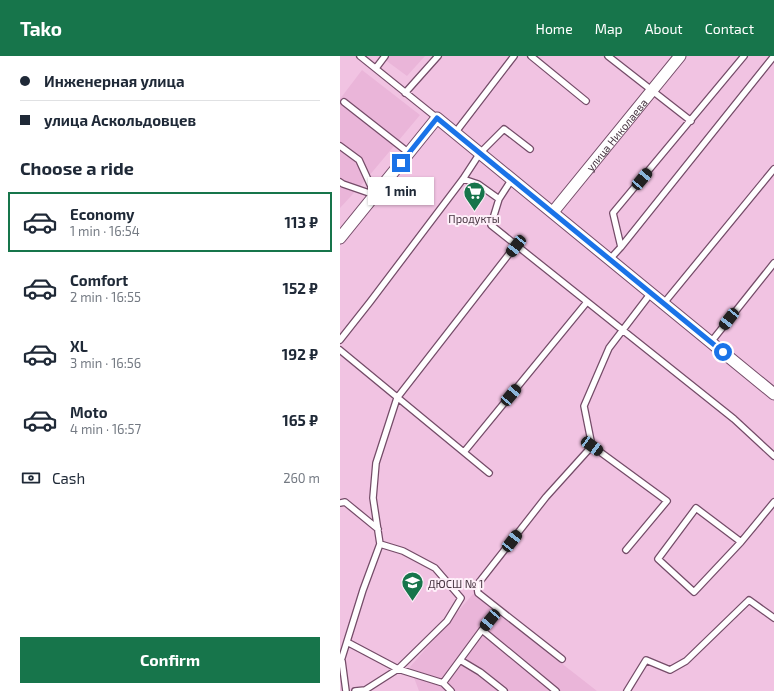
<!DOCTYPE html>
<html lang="en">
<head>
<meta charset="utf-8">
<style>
	:root { --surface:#fff; --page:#f2f2f3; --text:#1f2937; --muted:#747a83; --line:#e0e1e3; --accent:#17754b }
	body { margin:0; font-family:"Exo 2",sans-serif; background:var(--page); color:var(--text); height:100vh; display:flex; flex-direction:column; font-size:15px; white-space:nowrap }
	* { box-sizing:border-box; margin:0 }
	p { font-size:13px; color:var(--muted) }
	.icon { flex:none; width:22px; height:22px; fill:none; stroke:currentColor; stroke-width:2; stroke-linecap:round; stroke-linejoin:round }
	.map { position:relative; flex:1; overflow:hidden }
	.side { display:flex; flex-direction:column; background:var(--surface); width:340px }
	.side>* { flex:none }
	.hud { display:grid; align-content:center; height:88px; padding:0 20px; background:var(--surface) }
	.end { position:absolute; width:18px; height:18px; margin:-9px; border:5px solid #1a73e8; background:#fff; box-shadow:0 0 0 2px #fff }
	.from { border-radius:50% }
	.bubble { position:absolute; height:28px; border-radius:0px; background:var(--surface); box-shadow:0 1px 3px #0004; font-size:13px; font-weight:700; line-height:28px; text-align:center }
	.car { position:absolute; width:12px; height:24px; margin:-12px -6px; border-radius:5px; box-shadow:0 0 3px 1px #0007; background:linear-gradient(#222 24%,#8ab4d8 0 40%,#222 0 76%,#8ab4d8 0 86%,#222 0) }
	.hud b { display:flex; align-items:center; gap:14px; height:38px; font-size:15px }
	.hud b+b { border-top:1px solid var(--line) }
	.hud i { width:10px; height:10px; background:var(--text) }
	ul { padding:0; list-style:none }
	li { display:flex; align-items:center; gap:12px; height:60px; margin:0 8px 6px; padding:0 12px; border:2px solid transparent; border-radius:0px }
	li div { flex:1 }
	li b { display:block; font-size:15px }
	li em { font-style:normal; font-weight:700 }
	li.current { border-color:var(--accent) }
	li>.icon { width:36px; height:36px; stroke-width:1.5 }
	h2 { padding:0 20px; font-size:18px; line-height:48px }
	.pay { display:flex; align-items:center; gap:10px; height:44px; padding:0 20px; font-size:15px }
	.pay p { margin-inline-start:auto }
	.primary-button { display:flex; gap:8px; margin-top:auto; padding:8px 20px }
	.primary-button a { flex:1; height:46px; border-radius:0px; background:var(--accent); color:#fff; font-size:16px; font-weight:700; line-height:46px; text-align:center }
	header { display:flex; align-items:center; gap:24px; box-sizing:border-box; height:56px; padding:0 20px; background:var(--accent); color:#fff }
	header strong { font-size:19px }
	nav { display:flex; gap:22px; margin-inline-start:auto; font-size:14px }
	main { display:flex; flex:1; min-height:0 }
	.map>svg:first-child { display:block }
	.built { fill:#eab5d9 }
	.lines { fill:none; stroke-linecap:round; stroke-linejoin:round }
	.lane-casing { stroke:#744c68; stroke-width:8 }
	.street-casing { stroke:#744c68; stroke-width:13 }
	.lane { stroke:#fff; stroke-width:5.5 }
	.street { stroke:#fff; stroke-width:11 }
	.route { stroke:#1a73e8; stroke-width:5 }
	.labels { text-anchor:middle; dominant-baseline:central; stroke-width:4; stroke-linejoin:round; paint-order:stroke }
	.street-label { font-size:11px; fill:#483642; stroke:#feeff9 }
	.poi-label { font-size:11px; fill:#483642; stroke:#feeff9 }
</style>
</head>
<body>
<header>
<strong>Tako</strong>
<nav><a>Home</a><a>Map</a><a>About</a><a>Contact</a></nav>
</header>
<main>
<section class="side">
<div class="hud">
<b><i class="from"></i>Инженерная улица</b>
<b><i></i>улица Аскольдовцев</b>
</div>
<h2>Choose a ride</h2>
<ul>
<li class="current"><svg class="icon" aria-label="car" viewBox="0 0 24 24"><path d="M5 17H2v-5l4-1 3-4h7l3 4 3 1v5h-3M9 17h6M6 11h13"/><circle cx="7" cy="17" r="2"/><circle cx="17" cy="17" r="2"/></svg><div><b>Economy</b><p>1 min · 16:54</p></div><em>113 ₽</em></li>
<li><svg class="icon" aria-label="car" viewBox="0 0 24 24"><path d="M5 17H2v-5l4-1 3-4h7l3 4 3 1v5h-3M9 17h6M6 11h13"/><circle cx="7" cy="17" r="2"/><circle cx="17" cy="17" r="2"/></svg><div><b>Comfort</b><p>2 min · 16:55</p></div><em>152 ₽</em></li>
<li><svg class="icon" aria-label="car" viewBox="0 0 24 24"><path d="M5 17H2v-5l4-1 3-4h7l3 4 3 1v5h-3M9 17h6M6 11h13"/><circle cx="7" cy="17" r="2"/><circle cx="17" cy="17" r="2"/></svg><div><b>XL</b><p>3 min · 16:56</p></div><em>192 ₽</em></li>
<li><svg class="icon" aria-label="car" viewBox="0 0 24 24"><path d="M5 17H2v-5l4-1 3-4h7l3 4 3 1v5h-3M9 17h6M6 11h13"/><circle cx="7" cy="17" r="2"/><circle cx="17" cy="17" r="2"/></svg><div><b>Moto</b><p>4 min · 16:57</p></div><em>165 ₽</em></li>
</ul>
<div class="pay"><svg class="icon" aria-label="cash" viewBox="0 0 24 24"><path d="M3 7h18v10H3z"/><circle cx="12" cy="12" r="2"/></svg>Cash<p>260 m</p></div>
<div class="primary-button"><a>Confirm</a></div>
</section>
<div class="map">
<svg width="434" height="635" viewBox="0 0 434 635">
	<rect width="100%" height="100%" fill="#f1c3e2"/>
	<path class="built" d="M40,0H85L67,20Z
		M22,14L80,59L23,127L0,152V43Z
		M133,538L257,635H79L70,611Z"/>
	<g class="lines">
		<defs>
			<path id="lane" d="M20,0L97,62
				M191,0L246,45
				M268,0L351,65
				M36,12L45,0
				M65,37L98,0
				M4,46L69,97
				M115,77L174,0
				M0,90L19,104L35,139
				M123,123L138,128L159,143
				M172,123L159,143L151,169L394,363L434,400
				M0,126L3,128L35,139
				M281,191L434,0
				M270,203L281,191L273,157L404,0
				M324,247L434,113
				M0,284L30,246L123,123L140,97L164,73L190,93
				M371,286L434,207
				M0,294L149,417
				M124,396L247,246
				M0,447L5,446L38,473
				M401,486L356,452L318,503L354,536L401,486L434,446
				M286,494L327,445L252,390L244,350L269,292L311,237
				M142,574L216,635
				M7,586L58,613L107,565L121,542L95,512L63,495L40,488
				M222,603L138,537L137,529L206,441L252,390
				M120,604L140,616L164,635
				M2,605L6,635
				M0,608L23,534L40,488L33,442L36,407L57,342L176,189
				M15,635L25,634L58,613L103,627
				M111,635L103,627L142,574L159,554
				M287,635L306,604L330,614L346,605L409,544L434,562"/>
			<g id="street">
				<path id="s1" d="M213,156L340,0"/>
				<path d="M0,182L97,62L434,338"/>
			</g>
		</defs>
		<use href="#lane" class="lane-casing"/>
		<use href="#street" class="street-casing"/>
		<use href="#lane" class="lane"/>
		<use href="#street" class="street"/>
	</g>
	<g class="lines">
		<path class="route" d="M61,107L97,62L383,296"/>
	</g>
	<defs>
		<symbol id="supermarket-pin" viewBox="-11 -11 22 30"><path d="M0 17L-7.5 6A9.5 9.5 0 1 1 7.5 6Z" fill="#17754b" stroke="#feeff9"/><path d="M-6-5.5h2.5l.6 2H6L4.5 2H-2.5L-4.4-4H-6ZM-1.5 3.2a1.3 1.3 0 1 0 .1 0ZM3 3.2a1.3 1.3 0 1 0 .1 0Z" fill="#fff"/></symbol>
		<symbol id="school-pin" viewBox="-11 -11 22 30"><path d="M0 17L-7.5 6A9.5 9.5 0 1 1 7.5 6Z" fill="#17754b" stroke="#feeff9"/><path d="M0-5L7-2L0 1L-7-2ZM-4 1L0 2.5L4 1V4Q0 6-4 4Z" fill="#fff"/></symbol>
	</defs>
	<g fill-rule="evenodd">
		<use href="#supermarket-pin" x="122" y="124" width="25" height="34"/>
		<use href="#school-pin" x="60" y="514" width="25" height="34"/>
	</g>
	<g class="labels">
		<g class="street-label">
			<text stroke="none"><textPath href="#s1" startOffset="100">улица Николаева</textPath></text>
		</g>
		<g class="poi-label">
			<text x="134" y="162">Продукты</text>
			<text x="88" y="527" text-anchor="start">ДЮСШ № 1</text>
		</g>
	</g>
</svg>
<i class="end from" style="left:383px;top:296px"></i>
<i class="end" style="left:61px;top:107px"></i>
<div class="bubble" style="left:28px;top:121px;width:66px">1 min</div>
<i class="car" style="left:302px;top:123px;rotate:40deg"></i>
<i class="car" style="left:176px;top:190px;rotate:218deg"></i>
<i class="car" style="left:389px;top:263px;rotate:218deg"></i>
<i class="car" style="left:171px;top:339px;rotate:40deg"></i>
<i class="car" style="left:252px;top:390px;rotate:126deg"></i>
<i class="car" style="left:172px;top:485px;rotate:38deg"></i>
<i class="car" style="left:150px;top:564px;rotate:220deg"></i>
</div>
</main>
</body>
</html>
